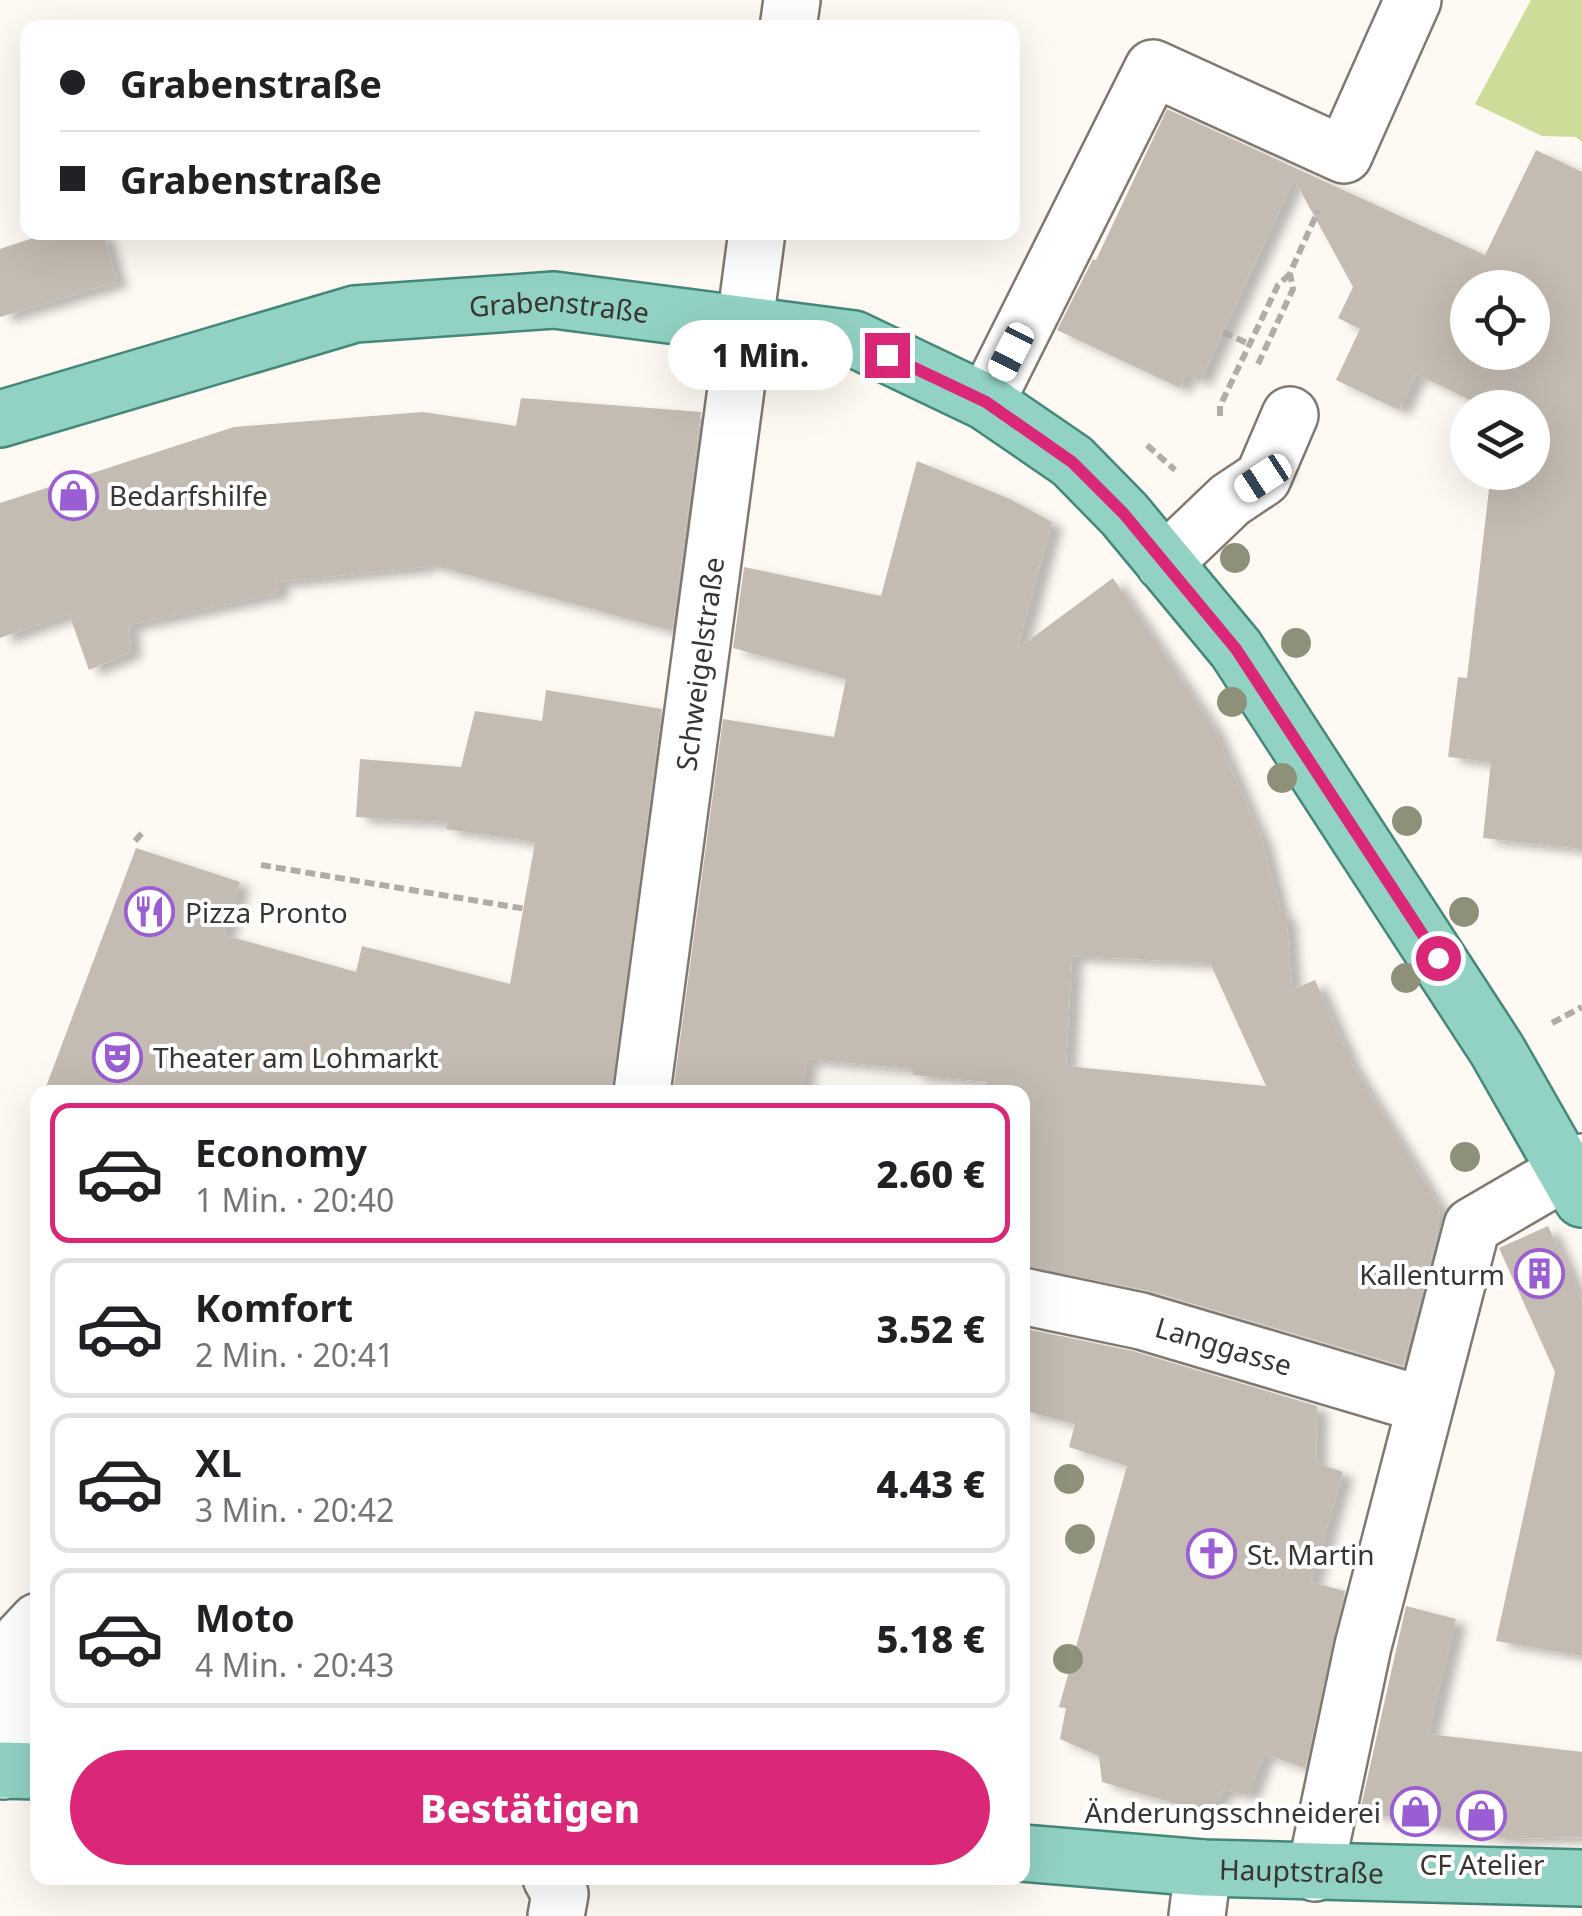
<!DOCTYPE html>
<html lang="de">
<head>
<meta charset="utf-8">
<style>
	:root { --surface:#fff; --page:#f2f2f2; --text:#202124; --muted:#757577; --line:#e0e0e0; --accent:#db2777 }
	body { margin:0; font-family:"Noto Sans",sans-serif; background:var(--page); color:var(--text); height:100vh; display:flex; flex-direction:column; font-size:38px; white-space:nowrap }
	* { box-sizing:border-box; margin:0 }
	p { font-size:32px; color:var(--muted) }
	.icon { flex:none; width:55px; height:55px; fill:none; stroke:currentColor; stroke-width:2; stroke-linecap:round; stroke-linejoin:round }
	.map { position:relative; flex:1; overflow:hidden }
	.details { position:absolute; left:30px; top:1085px; width:1000px; height:800px; display:flex; flex-direction:column; background:var(--surface); border-radius:20px; box-shadow:0 10px 40px #0002 }
	.details>* { flex:none }
	.banner { position:absolute; left:20px; top:20px; width:1000px; height:220px; border-radius:20px; box-shadow:0 10px 40px #0002; display:grid; align-content:center; height:220px; padding:0 40px; background:var(--surface) }
	.fabs { position:absolute; left:1450px; top:270px; display:grid; gap:20px }
	.fabs a { display:grid; place-items:center; width:100px; height:100px; border-radius:50%; background:var(--surface); box-shadow:0 10px 40px #0002; font-size:50px }
	.end { position:absolute; width:45px; height:45px; margin:-22px; border:12px solid #db2777; background:#fff; box-shadow:0 0 0 5px #fff }
	.from { border-radius:50% }
	.bubble { position:absolute; height:70px; border-radius:35px; background:var(--surface); box-shadow:0 10px 40px #0002; font-size:32px; font-weight:800; line-height:70px; text-align:center }
	.car { position:absolute; width:30px; height:60px; margin:-30px -15px; border-radius:12px; box-shadow:0 0 8px 2px #0007; background:linear-gradient(#fff 24%,#345 0 40%,#fff 0 76%,#345 0 86%,#fff 0) }
	.banner b { display:flex; align-items:center; gap:35px; height:95px; font-size:38px }
	.banner b+b { border-top:2px solid var(--line) }
	.banner i { width:25px; height:25px; background:var(--text) }
	ul { padding:18px 0 0; list-style:none }
	li { display:flex; align-items:center; gap:30px; height:140px; margin:0 20px 15px; padding:0 20px; border:5px solid var(--line); border-radius:20px }
	li div { flex:1 }
	li b { display:block; font-size:38px }
	li em { font-style:normal; font-weight:800 }
	li.active { border-color:var(--accent) }
	li>.icon { width:90px; height:90px; stroke-width:1.5 }
	.button { display:flex; gap:20px; margin-top:auto; padding:20px 40px }
	.button a { flex:1; height:115px; border-radius:60px; background:var(--accent); color:#fff; font-size:40px; font-weight:800; line-height:115px; text-align:center }
	.map>svg:first-child { display:block }
	.green { fill:#cddd99 }
	.building { fill:#c4bbb2; fill-rule:evenodd; filter:url(#shadow) }
	.lines { fill:none; stroke-linecap:round; stroke-linejoin:round }
	.minor-casing { stroke:#817971; stroke-width:60 }
	.major-casing { stroke:#448878; stroke-width:60 }
	.path { stroke:#b1aca7; stroke-width:6; stroke-dasharray:10 5; stroke-linecap:butt }
	.minor { stroke:#fff; stroke-width:55 }
	.major { stroke:#92d2c5; stroke-width:55 }
	.tree { fill:#8f907a }
	.route { stroke:#db2777; stroke-width:12 }
	.labels { text-anchor:middle; dominant-baseline:central; stroke-width:8; stroke-linejoin:round; paint-order:stroke }
	.street-label { font-size:28px; fill:#393632; stroke:#fff }
	.poi-label { font-size:28px; fill:#393632; stroke:#fff; text-anchor:start }
</style>
</head>
<body>
<div class="map">
<svg width="1582" height="1916" viewBox="0 0 1582 1916">
	<defs>
		<filter id="shadow"><feDropShadow dx="11" dy="6" stdDeviation="5" flood-color="#0004"/></filter>
	</defs>
	<rect width="100%" height="100%" fill="#fff9f3"/>
	<path class="green" d="M1531,0H1582V142L1576,137L1542,136L1475,104Z"/>
	<path class="building" d="M1167,109L1485,255L1536,150L1582,172V849L1483,838L1491,762L1448,757L1458,677L1467,678L1491,472H1532V408H1487L1416,374L1399,410L1336,380L1360,329L1338,318L1353,287L1294,179L1200,381L1186,374L1180,388L1057,330L1093,259L1096,260ZM1468,288H1532V352H1468Z
		M51,232H103L117,282L0,317V249Z
		M521,398L701,412L672,631L425,563L424,567L277,582L279,593L129,625L131,652L89,670L69,614L0,638V503L234,427L423,412L516,426Z
		M917,461L1010,499L1052,522L1017,649L1113,578L1213,727L1262,840L1281,914H1286L1292,990L1315,980L1352,1064L1440,1207L1436,1238L1403,1366L1150,1291L1022,1266V1092H986L987,1082L913,1075V1069L807,1059L802,1092H673L723,719L834,737L846,679L733,648L744,567L881,596ZM1072,956L1210,963L1266,1086L1066,1066Z
		M546,690L662,709L612,1092H44L136,848L240,882L224,935L356,972L362,946L510,984L535,842L446,829L448,822L356,817L360,759L461,767L475,711L542,721Z
		M1548,1226L1582,1301V1656L1496,1641L1555,1372L1499,1248Z
		M1022,1328L1133,1351L1317,1406L1316,1463L1343,1472L1311,1582L1345,1591L1305,1768L1264,1754L1248,1795L1224,1790L1207,1813L1102,1782L1099,1756L1060,1739L1066,1708L1059,1707L1127,1466L1069,1447L1075,1424L1022,1410Z
		M1406,1606L1456,1619L1428,1734L1582,1752V1837L1507,1839L1360,1811Z"/>
	<g class="lines">
		<defs>
			<g id="minor">
				<path d="M788,28L792,0"/>
				<path d="M986,402L1153,68L1344,155L1413,0"/>
				<path d="M1164,563L1230,500L1263,478L1290,415"/>
				<path id="s1" d="M642,1092L757,232"/>
				<path id="s2" d="M1022,1296L1141,1321L1424,1405"/>
				<path d="M3,1771L22,1638L38,1621"/>
				<path d="M1315,1873L1363,1646L1472,1226L1582,1162"/>
				<path d="M551,1878L560,1894L556,1916"/>
				<path d="M1197,1916L1203,1868"/>
			</g>
			<g id="major">
				<path id="s3" d="M0,419L355,314L554,300L854,339L986,402L1072,461L1124,514L1236,649L1497,1050L1582,1199"/>
				<path d="M0,1770L38,1771"/>
				<path id="s4" d="M1022,1853L1203,1868L1582,1878"/>
			</g>
		</defs>
		<use href="#minor" class="minor-casing"/>
		<use href="#major" class="major-casing"/>
		<path class="path" d="M1223,332L1249,344
			M1258,364L1293,289L1290,273L1318,211
			M1220,416V406L1278,285L1289,275
			M1147,445L1175,470
			M135,841L143,832
			M261,865L526,909
			M1552,1023L1582,1007"/>
		<use href="#minor" class="minor"/>
		<use href="#major" class="major"/>
	</g>
	<g class="tree">
		<circle cx="1235" cy="558" r="15"/>
		<circle cx="1296" cy="643" r="15"/>
		<circle cx="1232" cy="702" r="15"/>
		<circle cx="1282" cy="778" r="15"/>
		<circle cx="1407" cy="821" r="15"/>
		<circle cx="1464" cy="912" r="15"/>
		<circle cx="1406" cy="978" r="15"/>
		<circle cx="1465" cy="1157" r="15"/>
		<circle cx="1069" cy="1479" r="15"/>
		<circle cx="1080" cy="1539" r="15"/>
		<circle cx="1068" cy="1659" r="15"/>
	</g>
	<g class="lines">
		<path class="route" d="M887,355L986,402L1072,462L1124,514L1236,649L1438,958"/>
	</g>
	<defs>
		<symbol id="shop-ring" viewBox="-11 -11 22 22"><circle r="9.5" fill="#fff" stroke="#9a5dd3" stroke-width="1.5"/><path d="M-5-2.5h2.3a2.7 3.5 0 0 1 5.4 0H5L5.5 6h-11ZM-1.5-2.5h3a1.5 2.3 0 0 0-3 0Z" fill="#9a5dd3"/></symbol>
		<symbol id="restaurant-ring" viewBox="-11 -11 22 22"><circle r="9.5" fill="#fff" stroke="#9a5dd3" stroke-width="1.5"/><path d="M-5-6h1v4h1v-4h1v4h1v-4h1v5L-1.5 .5V6h-2V.5L-5-1ZM5-6V6H3V1.5H1.5Q1.5-4 5-6Z" fill="#9a5dd3"/></symbol>
		<symbol id="theatre-ring" viewBox="-11 -11 22 22"><circle r="9.5" fill="#fff" stroke="#9a5dd3" stroke-width="1.5"/><path d="M-5-5.5Q0-4 5-5.5V0Q5 5 0 6Q-5 5-5 0ZM-3.3-2.5H-1v1.5H-3.3ZM1-2.5H3.3v1.5H1ZM-2.8 1Q0 5.5 2.8 1Z" fill="#9a5dd3"/></symbol>
		<symbol id="building-ring" viewBox="-11 -11 22 22"><circle r="9.5" fill="#fff" stroke="#9a5dd3" stroke-width="1.5"/><path d="M-4-6H4V6H1V3H-1V6H-4ZM-2.5-4.3h1.7v1.8h-1.7ZM.8-4.3h1.7v1.8H.8ZM-2.5-1h1.7V.8h-1.7ZM.8-1h1.7V.8H.8Z" fill="#9a5dd3"/></symbol>
		<symbol id="church-ring" viewBox="-11 -11 22 22"><circle r="9.5" fill="#fff" stroke="#9a5dd3" stroke-width="1.5"/><path d="M-1.2-6h2.4v3.5h3.3v2.4h-3.3V6h-2.4V-.1h-3.3v-2.4h3.3Z" fill="#9a5dd3"/></symbol>
	</defs>
	<g fill-rule="evenodd">
		<use href="#shop-ring" x="46" y="468" width="55" height="55"/>
		<use href="#restaurant-ring" x="122" y="884" width="55" height="55"/>
		<use href="#theatre-ring" x="90" y="1030" width="55" height="55"/>
		<use href="#building-ring" x="1512" y="1246" width="55" height="55"/>
		<use href="#church-ring" x="1184" y="1526" width="55" height="55"/>
		<use href="#shop-ring" x="1388" y="1784" width="55" height="55"/>
		<use href="#shop-ring" x="1454" y="1788" width="55" height="55"/>
	</g>
	<g class="labels">
		<g class="street-label">
			<text stroke="none"><textPath href="#s3" startOffset="575">Grabenstraße</textPath></text>
			<text stroke="none"><textPath href="#s1" startOffset="432">Schweigelstraße</textPath></text>
			<text stroke="none"><textPath href="#s2" startOffset="208">Langgasse</textPath></text>
			<text stroke="none"><textPath href="#s4" startOffset="280">Hauptstraße</textPath></text>
		</g>
		<g class="poi-label">
			<text x="109" y="495">Bedarfshilfe</text>
			<text x="185" y="912">Pizza Pronto</text>
			<text x="153" y="1057">Theater am Lohmarkt</text>
			<text x="1505" y="1274" text-anchor="end">Kallenturm</text>
			<text x="1247" y="1554">St. Martin</text>
			<text x="1381" y="1812" text-anchor="end">Änderungsschneiderei</text>
			<text x="1482" y="1864" text-anchor="middle">CF Atelier</text>
		</g>
	</g>
</svg>
<div class="fabs">
<a><svg class="icon" aria-label="locate" viewBox="0 0 24 24"><circle cx="12" cy="12" r="6"/><path d="M12 2v4M12 18v4M2 12h4M18 12h4"/></svg></a>
<a><svg class="icon" aria-label="layers" viewBox="0 0 24 24"><path d="M12 4l9 5-9 5-9-5zM3 14l9 5 9-5"/></svg></a>
</div>
<i class="end from" style="left:1438px;top:958px"></i>
<i class="end" style="left:887px;top:355px"></i>
<div class="bubble" style="left:668px;top:320px;width:185px">1 Min.</div>
<i class="car" style="left:1011px;top:352px;rotate:207deg"></i>
<i class="car" style="left:1263px;top:478px;rotate:237deg"></i>
<div class="banner">
<b><i class="from"></i>Grabenstraße</b>
<b><i></i>Grabenstraße</b>
</div>
<section class="details">
<ul>
<li class="active"><svg class="icon" aria-label="car" viewBox="0 0 24 24"><path d="M5 17H2v-5l4-1 3-4h7l3 4 3 1v5h-3M9 17h6M6 11h13"/><circle cx="7" cy="17" r="2"/><circle cx="17" cy="17" r="2"/></svg><div><b>Economy</b><p>1 Min. · 20:40</p></div><em>2.60 €</em></li>
<li><svg class="icon" aria-label="car" viewBox="0 0 24 24"><path d="M5 17H2v-5l4-1 3-4h7l3 4 3 1v5h-3M9 17h6M6 11h13"/><circle cx="7" cy="17" r="2"/><circle cx="17" cy="17" r="2"/></svg><div><b>Komfort</b><p>2 Min. · 20:41</p></div><em>3.52 €</em></li>
<li><svg class="icon" aria-label="car" viewBox="0 0 24 24"><path d="M5 17H2v-5l4-1 3-4h7l3 4 3 1v5h-3M9 17h6M6 11h13"/><circle cx="7" cy="17" r="2"/><circle cx="17" cy="17" r="2"/></svg><div><b>XL</b><p>3 Min. · 20:42</p></div><em>4.43 €</em></li>
<li><svg class="icon" aria-label="car" viewBox="0 0 24 24"><path d="M5 17H2v-5l4-1 3-4h7l3 4 3 1v5h-3M9 17h6M6 11h13"/><circle cx="7" cy="17" r="2"/><circle cx="17" cy="17" r="2"/></svg><div><b>Moto</b><p>4 Min. · 20:43</p></div><em>5.18 €</em></li>
</ul>
<div class="button"><a>Bestätigen</a></div>
</section>
</div>
</body>
</html>
